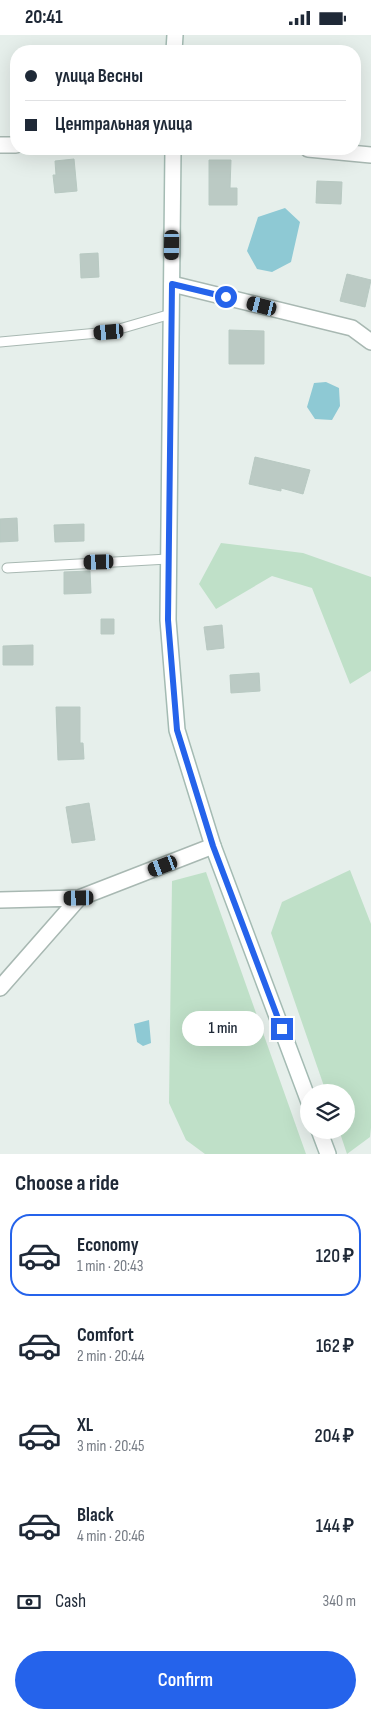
<!DOCTYPE html>
<html lang="en">
<head>
<meta charset="utf-8">
<style>
	:root { --surface:#fff; --page:#f2f2f3; --text:#1f2937; --muted:#747a83; --line:#e0e1e3; --accent:#2563eb }
	body { margin:0; font-family:"Sofia Sans Condensed",sans-serif; background:var(--page); color:var(--text); height:100vh; display:flex; flex-direction:column; font-size:19px; white-space:nowrap }
	* { box-sizing:border-box; margin:0 }
	p { font-size:16px; color:var(--muted) }
	.icon { flex:none; width:28px; height:28px; fill:none; stroke:currentColor; stroke-width:2; stroke-linecap:round; stroke-linejoin:round }
	.map { position:relative; height:1119px; overflow:hidden }
	.panel { display:flex; flex-direction:column; background:var(--surface); flex:1 }
	.panel>* { flex:none }
	.hud { position:absolute; left:10px; top:10px; width:351px; height:110px; border-radius:20px; box-shadow:0 5px 20px #0002; display:grid; align-content:center; height:110px; padding:0 15px; background:var(--surface) }
	.tools { position:absolute; left:300px; top:1049px; display:grid; gap:10px }
	.tools a { display:grid; place-items:center; width:55px; height:55px; border-radius:50%; background:var(--surface); box-shadow:0 5px 20px #0002; font-size:25px }
	.end { position:absolute; width:22px; height:22px; margin:-11px; border:6px solid #2563eb; background:#fff; box-shadow:0 0 0 2px #fff }
	.from { border-radius:50% }
	.bubble { position:absolute; height:35px; border-radius:18px; background:var(--surface); box-shadow:0 5px 20px #0002; font-size:16px; font-weight:600; line-height:35px; text-align:center }
	.car { position:absolute; width:15px; height:30px; margin:-15px -8px; border-radius:6px; box-shadow:0 0 4px 1px #0007; background:linear-gradient(#222 24%,#8ab4d8 0 40%,#222 0 76%,#8ab4d8 0 86%,#222 0) }
	.hud b { display:flex; align-items:center; gap:18px; height:48px; font-size:19px }
	.hud b+b { border-top:1px solid var(--line) }
	.hud i { width:12px; height:12px; background:var(--text) }
	ul { padding:0; list-style:none }
	li { display:flex; align-items:center; gap:15px; height:82px; margin:0 10px 8px; padding:0 5px; border:2px solid transparent; border-radius:20px }
	li div { flex:1 }
	li b { display:block; font-size:19px }
	li em { font-style:normal; font-weight:600 }
	li.on { border-color:var(--accent) }
	li>.icon { width:45px; height:45px; stroke-width:1.5 }
	h2 { padding:0 15px; font-size:22px; line-height:60px }
	.pay { display:flex; align-items:center; gap:12px; height:55px; padding:0 15px; font-size:19px }
	.pay p { margin-inline-start:auto }
	.primary-button { display:flex; gap:10px; margin-top:auto; padding:10px 15px }
	.primary-button a { flex:1; height:58px; border-radius:30px; background:var(--accent); color:#fff; font-size:20px; font-weight:600; line-height:58px; text-align:center }
	.status { display:flex; justify-content:space-between; align-items:center; height:35px; padding:0 25px; background:var(--surface); direction:ltr }
	.status svg { height:14px; fill:currentColor }
	.map>svg:first-child { display:block }
	.green { fill:#bfe0c8 }
	.water { fill:#8ec9d4 }
	.building { fill:#bbcac4; stroke:#b8c9c2 }
	.lines { fill:none; stroke-linecap:round; stroke-linejoin:round }
	.service-casing { stroke:#a8b8b2; stroke-width:11 }
	.minor-casing { stroke:#a8b8b2; stroke-width:18 }
	.secondary-casing { stroke:#a4bbb3; stroke-width:18 }
	.service { stroke:#fff; stroke-width:9 }
	.minor { stroke:#fff; stroke-width:15 }
	.secondary { stroke:#fff; stroke-width:15 }
	.route { stroke:#2563eb; stroke-width:6 }
</style>
</head>
<body>
<div class="status"><b>20:41</b><svg viewBox="0 0 49 12"><path d="M0 12V9h3v3zM5 12V6h3v6zM10 12V3h3v9zM15 12V0h3v12zM26 1h20v11H26zM47 4h2v5h-2z"/></svg></div>
<div class="map">
<svg width="371" height="1119" viewBox="0 0 371 1119">
	<rect width="100%" height="100%" fill="#e6efeb"/>
	<path class="green" d="M221,508L303,518L371,542V636L350,649L312,553L272,541L216,574L199,549Z
		M350,835L371,889V1093L370,1102L347,1119L339,1095H346V1058L326,1057L271,898L282,867Z
		M206,837L306,1119H205L186,1105L169,1068L172,846Z"/>
	<path class="water" d="M285,173L300,187L291,227L272,237L257,234L247,216L258,182Z
		M326,347L339,353L340,371L332,385L315,384L307,372L314,348Z
		M149,985L151,1008L143,1011L137,1007L134,989Z"/>
	<path class="building" d="M74,124L77,156L55,158L53,140H56L55,126Z
		M209,125H231L230,153H237V170H209Z
		M317,146L342,147L341,169L316,168Z
		M98,218L99,242L81,243L80,219Z
		M347,239L371,245L365,272L340,266Z
		M229,295L264,296V329H229Z
		M255,422L310,435L303,459L281,453V456L249,449Z
		M17,483L18,506L0,507V484Z
		M84,489V506L55,507L54,490Z
		M90,536L91,558L64,559V537Z
		M101,584H114V599H101Z
		M222,590L224,613L207,615L204,592Z
		M33,610V630H3V611Z
		M259,638L260,656L231,658L230,640Z
		M56,672H80V708H83L84,724L58,725Z
		M89,768L95,805L72,808L66,772Z"/>
	<g class="lines">
		<defs>
			<path id="service" d="M0,307L109,297L171,279
				M7,533L168,524"/>
			<path id="minor" d="M0,110H16
				M308,114L371,120
				M172,249L352,293L371,307
				M0,865L79,863L213,811
				M0,953L79,863"/>
			<path id="secondary" d="M174,16L175,0
				M173,114L168,585L177,695L213,811L309,1067
				M319,1095L328,1119"/>
		</defs>
		<use href="#service" class="service-casing"/>
		<use href="#minor" class="minor-casing"/>
		<use href="#secondary" class="secondary-casing"/>
		<use href="#service" class="service"/>
		<use href="#minor" class="minor"/>
		<use href="#secondary" class="secondary"/>
	</g>
	<g class="lines">
		<path class="route" d="M226,262L172,249L168,585L177,695L213,811L282,994"/>
	</g>
</svg>
<div class="tools">
<a><svg class="icon" aria-label="layers" viewBox="0 0 24 24"><path d="M12 4l9 5-9 5-9-5zM3 14l9 5 9-5"/></svg></a>
</div>
<i class="end from" style="left:226px;top:262px"></i>
<i class="end" style="left:282px;top:994px"></i>
<div class="bubble" style="left:182px;top:976px;width:82px">1 min</div>
<i class="car" style="left:172px;top:210px;rotate:181deg"></i>
<i class="car" style="left:262px;top:271px;rotate:284deg"></i>
<i class="car" style="left:109px;top:297px;rotate:265deg"></i>
<i class="car" style="left:99px;top:527px;rotate:268deg"></i>
<i class="car" style="left:163px;top:831px;rotate:249deg"></i>
<i class="car" style="left:79px;top:863px;rotate:269deg"></i>
<div class="hud">
<b><i class="from"></i>улица Весны</b>
<b><i></i>Центральная улица</b>
</div>
</div>
<section class="panel">
<h2>Choose a ride</h2>
<ul>
<li class="on"><svg class="icon" aria-label="car" viewBox="0 0 24 24"><path d="M5 17H2v-5l4-1 3-4h7l3 4 3 1v5h-3M9 17h6M6 11h13"/><circle cx="7" cy="17" r="2"/><circle cx="17" cy="17" r="2"/></svg><div><b>Economy</b><p>1 min · 20:43</p></div><em>120 ₽</em></li>
<li><svg class="icon" aria-label="car" viewBox="0 0 24 24"><path d="M5 17H2v-5l4-1 3-4h7l3 4 3 1v5h-3M9 17h6M6 11h13"/><circle cx="7" cy="17" r="2"/><circle cx="17" cy="17" r="2"/></svg><div><b>Comfort</b><p>2 min · 20:44</p></div><em>162 ₽</em></li>
<li><svg class="icon" aria-label="car" viewBox="0 0 24 24"><path d="M5 17H2v-5l4-1 3-4h7l3 4 3 1v5h-3M9 17h6M6 11h13"/><circle cx="7" cy="17" r="2"/><circle cx="17" cy="17" r="2"/></svg><div><b>XL</b><p>3 min · 20:45</p></div><em>204 ₽</em></li>
<li><svg class="icon" aria-label="car" viewBox="0 0 24 24"><path d="M5 17H2v-5l4-1 3-4h7l3 4 3 1v5h-3M9 17h6M6 11h13"/><circle cx="7" cy="17" r="2"/><circle cx="17" cy="17" r="2"/></svg><div><b>Black</b><p>4 min · 20:46</p></div><em>144 ₽</em></li>
</ul>
<div class="pay"><svg class="icon" aria-label="cash" viewBox="0 0 24 24"><path d="M3 7h18v10H3z"/><circle cx="12" cy="12" r="2"/></svg>Cash<p>340 m</p></div>
<div class="primary-button"><a>Confirm</a></div>
</section>
</body>
</html>
